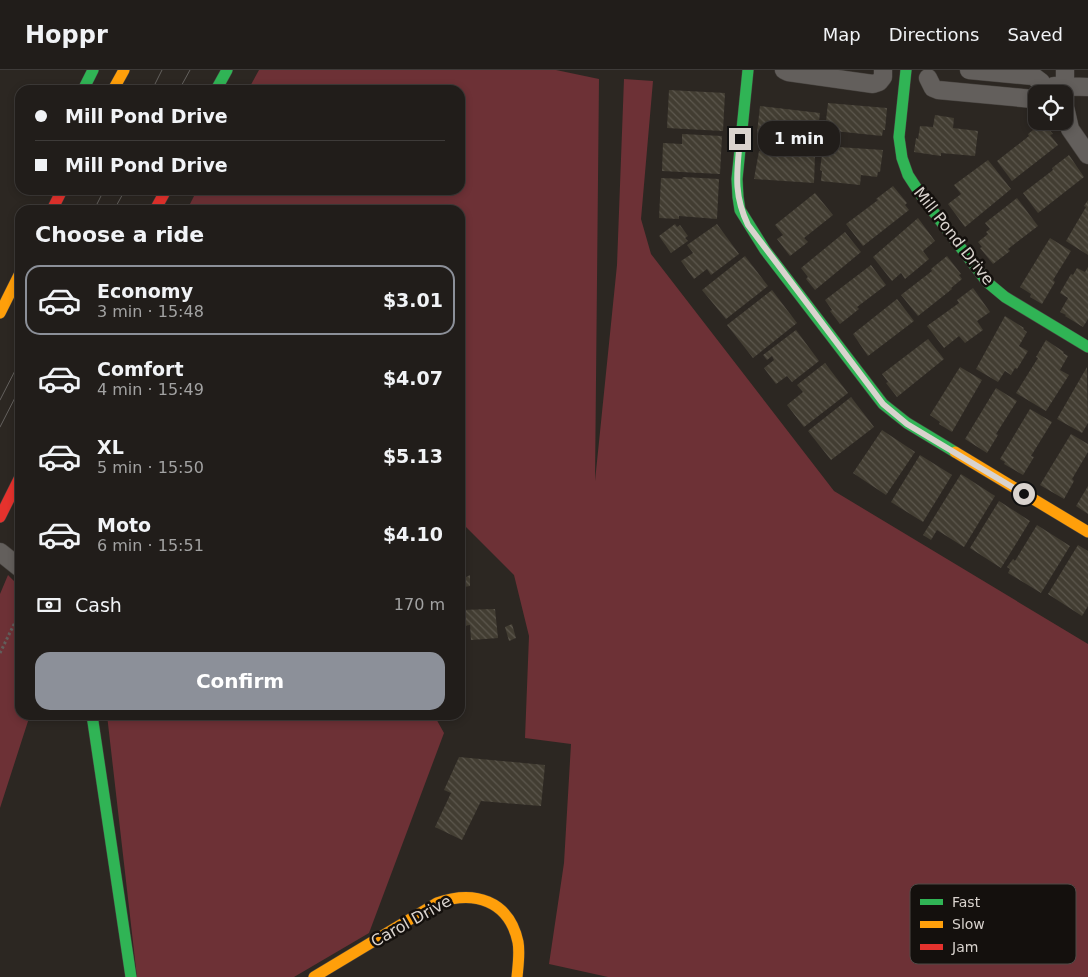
<!DOCTYPE html>
<html lang="en">
<head>
<meta charset="utf-8">
<style>
	:root { --surface:#211d1a; --page:#2d2a27; --text:#f1f3f6; --muted:#a2a2a2; --line:#3e3b39; --accent:#8c9099 }
	body { margin:0; font-family:"DejaVu Sans",sans-serif; background:var(--page); color:var(--text); height:100vh; display:flex; flex-direction:column; font-size:19px; white-space:nowrap }
	* { box-sizing:border-box; margin:0 }
	p { font-size:16px; color:var(--muted) }
	.icon { flex:none; width:28px; height:28px; fill:none; stroke:currentColor; stroke-width:2; stroke-linecap:round; stroke-linejoin:round }
	.map { position:relative; flex:1; overflow:hidden }
	.panel { position:absolute; left:15px; top:135px; width:450px; height:515px; display:flex; flex-direction:column; background:var(--surface); border-radius:15px; box-shadow:0 2px 8px #0003,0 0 0 1px var(--line) }
	.panel>* { flex:none }
	.guide { position:absolute; left:15px; top:15px; width:450px; height:110px; border-radius:15px; box-shadow:0 2px 8px #0003,0 0 0 1px var(--line); display:grid; align-content:center; height:110px; padding:0 20px; background:var(--surface) }
	.fabs { position:absolute; left:1028px; top:15px; display:grid; gap:10px }
	.fabs a { display:grid; place-items:center; width:45px; height:45px; border-radius:10px; background:var(--surface); box-shadow:0 2px 8px #0003,0 0 0 1px var(--line); font-size:25px }
	.end { position:absolute; width:22px; height:22px; margin:-11px; border:6px solid #d9d3ce; background:#111; box-shadow:0 0 0 2px #111 }
	.from { border-radius:50% }
	.bubble { position:absolute; height:35px; border-radius:15px; background:var(--surface); box-shadow:0 2px 8px #0003,0 0 0 1px var(--line); font-size:16px; font-weight:800; line-height:35px; text-align:center }
	.guide b { display:flex; align-items:center; gap:18px; height:48px; font-size:19px }
	.guide b+b { border-top:1px solid var(--line) }
	.guide i { width:12px; height:12px; background:var(--text) }
	ul { padding:0; list-style:none }
	li { display:flex; align-items:center; gap:15px; height:70px; margin:0 10px 8px; padding:0 10px; border:2px solid transparent; border-radius:15px }
	li div { flex:1 }
	li b { display:block; font-size:19px }
	li em { font-style:normal; font-weight:800 }
	li.current { border-color:var(--accent) }
	li>.icon { width:45px; height:45px; stroke-width:1.5 }
	h2 { padding:0 20px; font-size:22px; line-height:60px }
	.pay { display:flex; align-items:center; gap:12px; height:55px; padding:0 20px; font-size:19px }
	.pay p { margin-inline-start:auto }
	.cta { display:flex; gap:10px; margin-top:auto; padding:10px 20px }
	.cta a { flex:1; height:58px; border-radius:15px; background:var(--accent); color:#fff; font-size:20px; font-weight:800; line-height:58px; text-align:center }
	header { display:flex; align-items:center; gap:30px; box-sizing:border-box; height:70px; padding:0 25px; background:var(--surface); border-bottom:1px solid var(--line) }
	header strong { font-size:24px }
	nav { display:flex; gap:28px; margin-inline-start:auto; font-size:18px }
	.map>svg:first-child { display:block }
	.grass { fill:#6d3136 }
	.building { fill:url(#building-back-hatch) }
	.lines { fill:none; stroke-linecap:round; stroke-linejoin:round }
	.street-casing { stroke:#47433f; stroke-width:19 }
	.fast-casing { stroke:#47433f; stroke-width:12 }
	.slow-casing { stroke:#47433f; stroke-width:12 }
	.jam-casing { stroke:#47433f; stroke-width:12 }
	.path { stroke:#625e5b; stroke-width:3; stroke-dasharray:2.5 2.5; stroke-linecap:butt }
	.street { stroke:#635f5c; stroke-width:18 }
	.fast { stroke:#30b455; stroke-width:11 }
	.slow { stroke:#ff9f0a; stroke-width:11 }
	.jam { stroke:#e5322d; stroke-width:11 }
	.tram { stroke:#64615e; stroke-width:1 }
	.route { stroke:#d9d3ce; stroke-width:6 }
	.labels { text-anchor:middle; dominant-baseline:central; stroke-width:5; stroke-linejoin:round; paint-order:stroke }
	.street-label { font-size:16px; fill:#d9d3ce; stroke:#14100d }
	.key { fill:#14100d; stroke:#4f4a47; stroke-width:1 }
	.key-label { font-size:14px; fill:#d9d3ce }
</style>
</head>
<body>
<header>
<strong>Hoppr</strong>
<nav><a>Map</a><a>Directions</a><a>Saved</a></nav>
</header>
<div class="map">
<svg width="1088" height="907" viewBox="0 0 1088 907">
	<defs>
		<pattern id="building-back-hatch" width="6" height="6" patternUnits="userSpaceOnUse" patternTransform="scale(1.25)"><rect width="6" height="6" fill="#423d32"/><path d="M-1 5l2 2M0 0l6 6M5-1l2 2" fill="none" stroke="#5d584e"/></pattern>
	</defs>
	<rect width="100%" height="100%" fill="#2c2722"/>
	<path class="grass" d="M259,0H556L599,9L595,411L617,195L624,9L653,11L641,149L651,184L834,421L1088,574V907H608L549,894L564,793L571,674L525,668L529,566L514,505L460,451V140H187L197,120H460V20H248Z
		M8,505L20,517V645H30L0,738V524Z
		M107,645H434L444,663L369,863L294,907H137Z"/>
	<path class="building" d="M669,20L725,23L723,61L667,58Z
		M828,33L887,38L885,60H883L882,66L825,60Z
		M760,36L820,43L817,67L781,63L780,65L757,63Z
		M935,45L954,48L953,58L978,61L975,86L941,83V86L914,82L916,68L918,69L920,56L933,57Z
		M1043,52L1053,64L1050,65L1058,75L1012,111L997,91L1029,66L1028,64Z
		M682,64L722,66L720,104L662,101L663,73L682,74Z
		M823,76L883,80L880,102H878L877,107L861,105L860,115L821,111L822,101L820,100Z
		M759,81L815,85L814,113L754,109Z
		M1069,85L1084,107L1038,143L1023,123L1053,100L1052,98Z
		M988,90L1011,119L965,157L948,134L961,124L954,115Z
		M683,107L719,109L717,149L679,146V149L659,148L661,108L682,109Z
		M893,116L907,133L905,135L909,140L863,176L846,154L878,130L876,129Z
		M815,123L833,145L804,168L808,172L790,186L777,169L783,165L775,155Z
		M1017,128L1038,156L1008,179L1010,181L993,194L980,178L982,177L978,172L988,164L986,162L990,159L985,153Z
		M1088,130V185L1066,171L1086,137L1084,136Z
		M918,148L935,171L923,181L929,189L905,209L901,203L892,211L873,187Z
		M675,154L677,157L680,155L688,166L685,168L688,171L671,183L659,166Z
		M717,154L739,184L711,205L707,199L694,209L681,191L693,183L687,175Z
		M845,162L861,182L815,220L806,209L808,207L801,198Z
		M1050,168L1071,181L1053,210L1055,212L1042,234L1030,227L1031,224L1020,217Z
		M745,186L768,216L726,249L702,220Z
		M947,186L961,204L959,205L962,209L951,218L952,219L918,246L901,225L932,201L931,199Z
		M871,195L886,215L857,237L859,239L840,254L830,241L832,240L825,230Z
		M1088,197V249L1083,257L1065,246L1066,245L1060,242L1068,228L1060,223L1071,204L1073,205L1077,198L1085,202Z
		M973,218L990,242L977,251L983,260L965,273L959,266L944,278L927,256L959,233L957,230Z
		M772,220L797,253L753,288L727,255Z
		M897,229L914,251L868,286L853,264Z
		M1005,246L1024,258L1023,259L1027,262L1019,276L1028,281L1017,299L1015,298L1011,305L1005,301L998,312L976,299Z
		M796,260L819,291L792,312L787,306L776,314L764,298L774,290L772,286L767,290L763,285Z
		M928,269L944,289L897,327L886,313L888,312L882,304Z
		M1046,270L1064,282L1063,283L1068,286L1060,300L1069,305L1046,341L1016,323L1038,288L1036,287Z
		M825,293L848,323L804,357L787,335L803,322L797,315Z
		M960,297L982,310L952,362L939,354L940,352L930,345Z
		M1087,297L1088,353L1082,363L1057,349Z
		M996,318L1017,331L996,364L998,365L987,383L965,369Z
		M851,327L874,357L831,390L808,361Z
		M1030,339L1052,352L1031,386L1034,387L1023,405L1004,394L1005,392L1000,389Z
		M882,360L915,382L886,425L853,403Z
		M1071,364L1088,374V382L1072,409L1074,411L1064,429L1040,415Z
		M920,385L952,405L923,452L891,432Z
		M961,404L995,426L964,477L937,460L931,470L923,465Z
		M1088,416V444L1076,436Z
		M999,431L1030,451L1001,498L970,478Z
		M1037,455L1070,476L1041,523L1008,503L1010,499L1007,497L1013,489L1015,491Z
		M1078,475L1088,481V536L1082,546L1048,524Z
		M463,502L464,508L470,505V516L464,517L465,536H460V503Z
		M495,539L498,568L471,570L470,555L463,556V567H460V540Z
		M512,554L516,568L509,571L505,557Z
		M459,687L545,695L541,736L481,731L462,770L435,757L451,723L444,720Z"/>
	<g class="lines">
		<defs>
			<path id="street" d="M784,0L788,2L873,14L879,12L883,7V0
				M969,0L1033,6L1041,12L1043,16
				M1065,0V37L1070,59L1088,85
				M928,8L933,18L938,20L1033,29L1036,27
				M1054,16L1088,17
				M0,482L20,498"/>
			<path id="fast" d="M748,0L737,109L738,127L740,140L765,180L883,334L907,353L955,382
				M906,0L899,67L902,88L908,105L923,128L987,212L1005,227L1088,277
				M83,20L93,0
				M216,20L227,0
				M92,645L131,907"/>
			<path id="slow" d="M113,20L124,0
				M0,243L20,203
				M955,382L1088,462
				M314,907L437,833C474,820 509,830 518,872C520,883 518,896 517,907"/>
			<path id="jam" d="M52,140L62,120
				M155,140L166,120
				M0,447L20,407"/>
		</defs>
		<use href="#street" class="street-casing"/>
		<use href="#fast" class="fast-casing"/>
		<use href="#slow" class="slow-casing"/>
		<use href="#jam" class="jam-casing"/>
		<path class="path" d="M0,583L20,542"/>
		<use href="#street" class="street"/>
		<use href="#fast" class="fast"/>
		<use href="#slow" class="slow"/>
		<use href="#jam" class="jam"/>
		<path class="tram" d="M152,20L162,0
			M179,20L190,0
			M94,140L104,120
			M114,140L125,120
			M0,330L20,291
			M0,357L20,318"/>
	</g>
	<g class="lines">
		<path class="route" d="M740,69C737,102 733,124 748,155L883,334L907,354L1024,424"/>
	</g>
	<g class="labels">
		<g class="street-label">
			<text transform="translate(954 166) rotate(52)">Mill Pond Drive</text>
			<text transform="translate(411 851) rotate(-29)">Carol Drive</text>
		</g>
	</g>
	<rect x="910" y="814" width="166" height="80" rx="8" class="key"/>
	<rect x="920" y="829" width="23" height="6" fill="#30b455"/>
	<rect x="920" y="851" width="23" height="7" fill="#ff9f0a"/>
	<rect x="920" y="874" width="23" height="6" fill="#e5322d"/>
	<g class="key-label">
		<text x="952" y="837">Fast</text>
		<text x="952" y="859">Slow</text>
		<text x="952" y="882">Jam</text>
	</g>
</svg>
<div class="fabs">
<a><svg class="icon" aria-label="locate" viewBox="0 0 24 24"><circle cx="12" cy="12" r="6"/><path d="M12 2v4M12 18v4M2 12h4M18 12h4"/></svg></a>
</div>
<i class="end from" style="left:1024px;top:424px"></i>
<i class="end" style="left:740px;top:69px"></i>
<div class="bubble" style="left:758px;top:51px;width:82px">1 min</div>
<div class="guide">
<b><i class="from"></i>Mill Pond Drive</b>
<b><i></i>Mill Pond Drive</b>
</div>
<section class="panel">
<h2>Choose a ride</h2>
<ul>
<li class="current"><svg class="icon" aria-label="car" viewBox="0 0 24 24"><path d="M5 17H2v-5l4-1 3-4h7l3 4 3 1v5h-3M9 17h6M6 11h13"/><circle cx="7" cy="17" r="2"/><circle cx="17" cy="17" r="2"/></svg><div><b>Economy</b><p>3 min · 15:48</p></div><em>$3.01</em></li>
<li><svg class="icon" aria-label="car" viewBox="0 0 24 24"><path d="M5 17H2v-5l4-1 3-4h7l3 4 3 1v5h-3M9 17h6M6 11h13"/><circle cx="7" cy="17" r="2"/><circle cx="17" cy="17" r="2"/></svg><div><b>Comfort</b><p>4 min · 15:49</p></div><em>$4.07</em></li>
<li><svg class="icon" aria-label="car" viewBox="0 0 24 24"><path d="M5 17H2v-5l4-1 3-4h7l3 4 3 1v5h-3M9 17h6M6 11h13"/><circle cx="7" cy="17" r="2"/><circle cx="17" cy="17" r="2"/></svg><div><b>XL</b><p>5 min · 15:50</p></div><em>$5.13</em></li>
<li><svg class="icon" aria-label="car" viewBox="0 0 24 24"><path d="M5 17H2v-5l4-1 3-4h7l3 4 3 1v5h-3M9 17h6M6 11h13"/><circle cx="7" cy="17" r="2"/><circle cx="17" cy="17" r="2"/></svg><div><b>Moto</b><p>6 min · 15:51</p></div><em>$4.10</em></li>
</ul>
<div class="pay"><svg class="icon" aria-label="cash" viewBox="0 0 24 24"><path d="M3 7h18v10H3z"/><circle cx="12" cy="12" r="2"/></svg>Cash<p>170 m</p></div>
<div class="cta"><a>Confirm</a></div>
</section>
</div>
</body>
</html>
